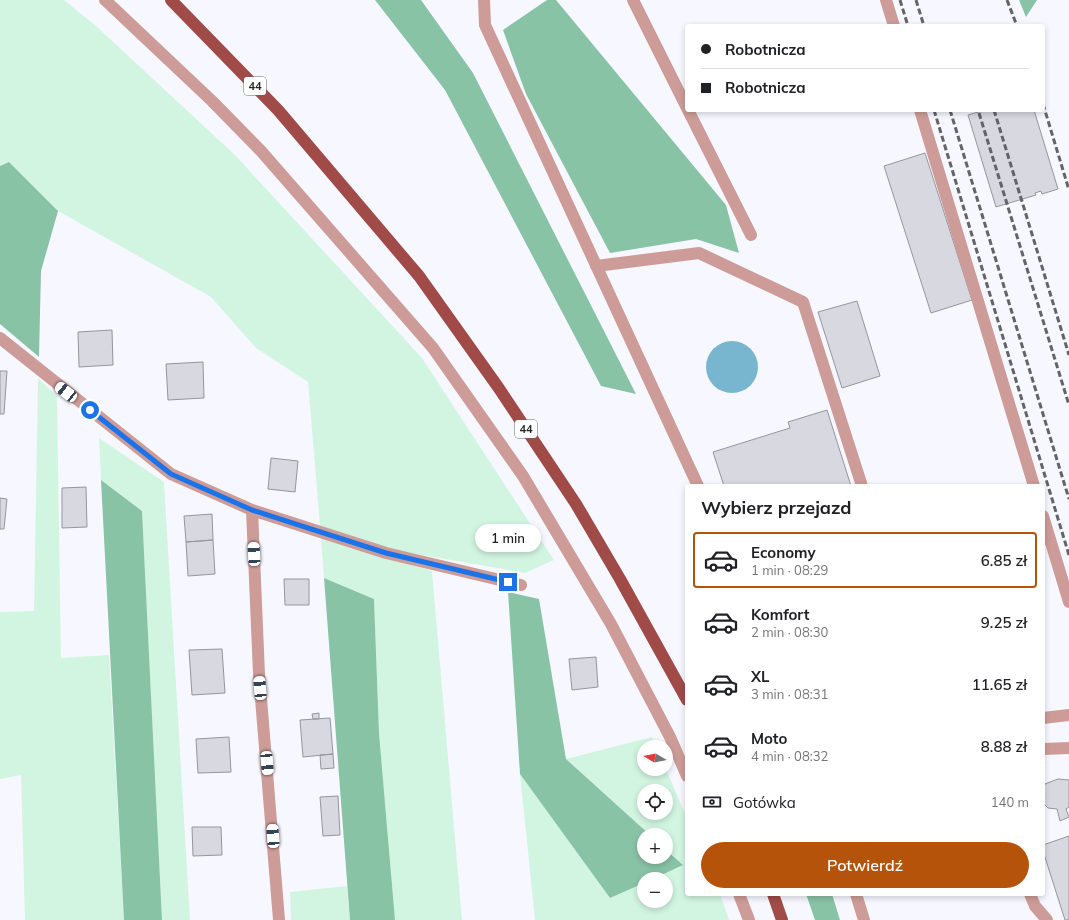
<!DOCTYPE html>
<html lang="pl">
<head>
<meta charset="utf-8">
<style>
	:root { --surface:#fff; --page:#f2f2f2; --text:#202124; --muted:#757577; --line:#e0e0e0; --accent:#b45309 }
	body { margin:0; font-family:Mulish,sans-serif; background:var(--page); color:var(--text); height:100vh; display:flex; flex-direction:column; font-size:15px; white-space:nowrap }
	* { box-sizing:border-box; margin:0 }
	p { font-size:13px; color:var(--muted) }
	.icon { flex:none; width:22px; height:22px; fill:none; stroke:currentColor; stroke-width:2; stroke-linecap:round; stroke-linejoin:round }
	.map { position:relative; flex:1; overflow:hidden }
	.drawer { position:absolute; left:685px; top:484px; width:360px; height:412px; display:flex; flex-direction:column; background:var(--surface); border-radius:4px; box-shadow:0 2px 6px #0003 }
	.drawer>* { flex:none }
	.hud { position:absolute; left:685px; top:24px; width:360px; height:88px; border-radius:4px; box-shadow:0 2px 6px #0003; display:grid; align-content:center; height:88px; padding:0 16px; background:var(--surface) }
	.needle { width:26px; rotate:279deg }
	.buttons { position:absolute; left:637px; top:740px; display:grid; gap:8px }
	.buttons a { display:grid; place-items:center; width:36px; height:36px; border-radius:50%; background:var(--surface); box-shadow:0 2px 6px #0003; font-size:20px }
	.end { position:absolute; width:18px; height:18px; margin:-9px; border:5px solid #1a73e8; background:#fff; box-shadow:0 0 0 2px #fff }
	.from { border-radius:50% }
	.bubble { position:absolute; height:28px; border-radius:14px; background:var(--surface); box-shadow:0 2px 6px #0003; font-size:13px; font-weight:600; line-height:28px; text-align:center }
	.car { position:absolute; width:12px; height:24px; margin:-12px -6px; border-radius:5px; box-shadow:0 0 3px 1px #0007; background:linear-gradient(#fff 24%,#345 0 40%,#fff 0 76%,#345 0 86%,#fff 0) }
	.hud b { display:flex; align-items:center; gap:14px; height:38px; font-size:15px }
	.hud b+b { border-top:1px solid var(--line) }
	.hud i { width:10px; height:10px; background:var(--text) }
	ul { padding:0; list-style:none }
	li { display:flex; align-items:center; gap:12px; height:56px; margin:0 8px 6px; padding:0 8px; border:2px solid transparent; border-radius:4px }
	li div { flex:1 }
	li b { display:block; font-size:15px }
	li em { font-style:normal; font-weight:600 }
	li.on { border-color:var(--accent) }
	li>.icon { width:36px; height:36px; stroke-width:1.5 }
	h2 { padding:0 16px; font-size:18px; line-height:48px }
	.pay { display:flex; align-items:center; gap:10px; height:44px; padding:0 16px; font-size:15px }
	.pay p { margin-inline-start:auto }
	.button { display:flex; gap:8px; margin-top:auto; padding:8px 16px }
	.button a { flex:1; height:46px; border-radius:24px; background:var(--accent); color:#fff; font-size:16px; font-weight:600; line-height:46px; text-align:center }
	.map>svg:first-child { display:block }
	.green { fill:#d2f5e2; fill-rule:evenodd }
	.forest { fill:#89c3a6 }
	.water { fill:#78b6cf }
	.building { fill:#d8d9e0; stroke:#95969c }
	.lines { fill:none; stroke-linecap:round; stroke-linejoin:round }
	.minor { stroke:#cd9c98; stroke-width:12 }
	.major { stroke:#a04b48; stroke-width:12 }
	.rail { stroke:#636368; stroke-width:3; stroke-dasharray:6 3; stroke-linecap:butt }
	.route { stroke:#1a73e8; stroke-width:5 }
	.labels { text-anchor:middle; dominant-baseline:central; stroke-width:3.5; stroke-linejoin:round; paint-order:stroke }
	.shield { fill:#fff; stroke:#666668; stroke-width:1 }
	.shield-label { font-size:11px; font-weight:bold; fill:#252528 }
</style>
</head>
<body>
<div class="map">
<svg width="1069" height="920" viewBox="0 0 1069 920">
	<rect width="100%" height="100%" fill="#f7f8ff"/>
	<path class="green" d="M0,0H64L96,26L235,155L422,358L554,560L525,573L388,549L320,526L308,382L256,348L211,297L58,211L9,162L0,166Z
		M38,378L57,396L61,658L109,655L124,920H25L21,775L0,779V612L34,611Z
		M99,438L164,482L190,920H162L142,511L101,480Z
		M321,538L432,571L462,920H395L379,733L374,599L324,578Z
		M652,737L656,747H644V769H666L687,818V894H720L729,920H535L520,774L610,898L644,883V901H666V879H653L683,865L666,850V835H650L566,759ZM644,791H666V813H644Z
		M347,886L350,920H291L290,892Z"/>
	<path class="forest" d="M375,0H421L473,73L636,394L601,386L445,90Z
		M547,0H556L726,205L739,253L696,239L610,253L526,94L503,30Z
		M1019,0H1037L1026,17Z
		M9,162L58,211L41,271L39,357L0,324V166Z
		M101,480L142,511L162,920H124Z
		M324,578L374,599L379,733L395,920H350Z
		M508,592L539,599L566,759L650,835H644V857H666V850L683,865L653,879H644V883L610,898L520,774Z
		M806,894H832L840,920H815Z"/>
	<path class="water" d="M706 367a26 26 0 1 1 52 0a26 26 0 1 1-52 0Z"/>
	<path class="building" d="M985,110H1034L1058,189L1042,194L1041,191L1035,193L1036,195L996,207L968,115Z
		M925,153L972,300L931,313L884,166Z
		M857,301L880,376L842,388L818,312Z
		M112,330L113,365L79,367L78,332Z
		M203,362L204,398L168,400L166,364Z
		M0,371H7L4,414H0Z
		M827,410L851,486H724L713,452L790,428L788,422Z
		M271,458L298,461L295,492L268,489Z
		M86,487L87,527L62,528V488Z
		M0,498L7,499L4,529H0Z
		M212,514L213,540L186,542L184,516Z
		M213,540L215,574L188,576L186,542Z
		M284,579H309V605H285Z
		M222,649L225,693L192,695L189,650Z
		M596,657L598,687L572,690L569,659Z
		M319,713V719H313L312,714Z
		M330,718L333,754L303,757L300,720Z
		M229,737L231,772L198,773L196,739Z
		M333,754L334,768L321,769L320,755Z
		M1058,779L1069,780V807L1066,809L1069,817L1060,821L1057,809L1048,808L1043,803V788L1045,784Z
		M338,796L340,835L323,836L320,797Z
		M192,827H221L222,855L193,856Z
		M1069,836V920H1065L1043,851V845Z"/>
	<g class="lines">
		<path class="minor" d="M105,0L212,101L261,151L433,348L523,476L611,624L670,737L687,776
			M484,0L485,25L698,486
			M633,0L687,108
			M886,0L894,26
			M688,110L751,235
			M920,110L1034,486
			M596,266L699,253L803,302L862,486
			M0,338L171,474L252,510L386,553L521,585
			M252,510L259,674L279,920
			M1043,516L1069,602
			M1043,718L1069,715
			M1043,749L1069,748
			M739,894L749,920
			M856,894L864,920
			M1030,894L1035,906L1047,920"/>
		<path class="major" d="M171,0L278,110L419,276L498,387L576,504L620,579L687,700
			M773,894L782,920"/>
		<path class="rail" d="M900,0L908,26
			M916,0L924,26
			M1007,0L1017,26
			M1043,104L1069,190
			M934,110L1069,555
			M950,110L1069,499
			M994,110L1069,355
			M979,113L1069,405"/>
	</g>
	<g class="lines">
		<path class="route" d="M90,410L171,474L252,510L386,553L508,582"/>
	</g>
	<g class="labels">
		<g class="shield">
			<rect x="244" y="77" width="22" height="18" rx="3"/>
			<rect x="515" y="420" width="22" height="18" rx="3"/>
		</g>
		<g class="shield-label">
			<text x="255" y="86">44</text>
			<text x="526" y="429">44</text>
		</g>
	</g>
</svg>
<div class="buttons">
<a><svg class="needle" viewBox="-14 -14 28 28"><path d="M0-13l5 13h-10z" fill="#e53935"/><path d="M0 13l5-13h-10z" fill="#757577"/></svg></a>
<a><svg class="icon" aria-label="locate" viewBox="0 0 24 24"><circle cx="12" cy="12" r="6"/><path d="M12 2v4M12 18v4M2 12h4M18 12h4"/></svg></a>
<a>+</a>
<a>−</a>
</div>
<i class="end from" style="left:90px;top:410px"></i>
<i class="end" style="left:508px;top:582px"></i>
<div class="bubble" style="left:475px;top:524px;width:66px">1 min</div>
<i class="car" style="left:66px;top:392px;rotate:308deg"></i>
<i class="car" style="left:254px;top:554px;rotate:357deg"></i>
<i class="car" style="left:260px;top:688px;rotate:355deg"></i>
<i class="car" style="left:267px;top:763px;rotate:175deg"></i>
<i class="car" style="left:273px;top:836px;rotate:356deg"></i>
<div class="hud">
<b><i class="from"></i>Robotnicza</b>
<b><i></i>Robotnicza</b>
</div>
<section class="drawer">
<h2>Wybierz przejazd</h2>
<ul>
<li class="on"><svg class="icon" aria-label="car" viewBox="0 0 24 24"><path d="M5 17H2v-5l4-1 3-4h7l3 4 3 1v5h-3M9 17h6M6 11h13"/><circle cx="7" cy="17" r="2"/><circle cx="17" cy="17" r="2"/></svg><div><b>Economy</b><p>1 min · 08:29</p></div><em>6.85 zł</em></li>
<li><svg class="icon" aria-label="car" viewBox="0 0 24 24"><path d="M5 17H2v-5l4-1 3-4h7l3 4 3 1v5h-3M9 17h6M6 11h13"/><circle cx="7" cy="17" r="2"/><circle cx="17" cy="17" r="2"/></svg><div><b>Komfort</b><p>2 min · 08:30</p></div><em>9.25 zł</em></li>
<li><svg class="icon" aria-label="car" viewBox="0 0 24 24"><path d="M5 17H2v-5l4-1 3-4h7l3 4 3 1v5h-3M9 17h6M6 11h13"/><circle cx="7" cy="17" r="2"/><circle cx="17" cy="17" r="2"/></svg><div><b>XL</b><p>3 min · 08:31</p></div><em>11.65 zł</em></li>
<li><svg class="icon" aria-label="car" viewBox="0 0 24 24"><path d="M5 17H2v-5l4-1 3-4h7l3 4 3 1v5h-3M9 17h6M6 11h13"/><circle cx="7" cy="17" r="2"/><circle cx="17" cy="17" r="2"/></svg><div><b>Moto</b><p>4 min · 08:32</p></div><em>8.88 zł</em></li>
</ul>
<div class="pay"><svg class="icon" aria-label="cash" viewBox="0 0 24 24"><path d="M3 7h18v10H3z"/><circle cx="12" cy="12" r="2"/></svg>Gotówka<p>140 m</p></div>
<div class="button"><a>Potwierdź</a></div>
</section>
</div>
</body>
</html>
